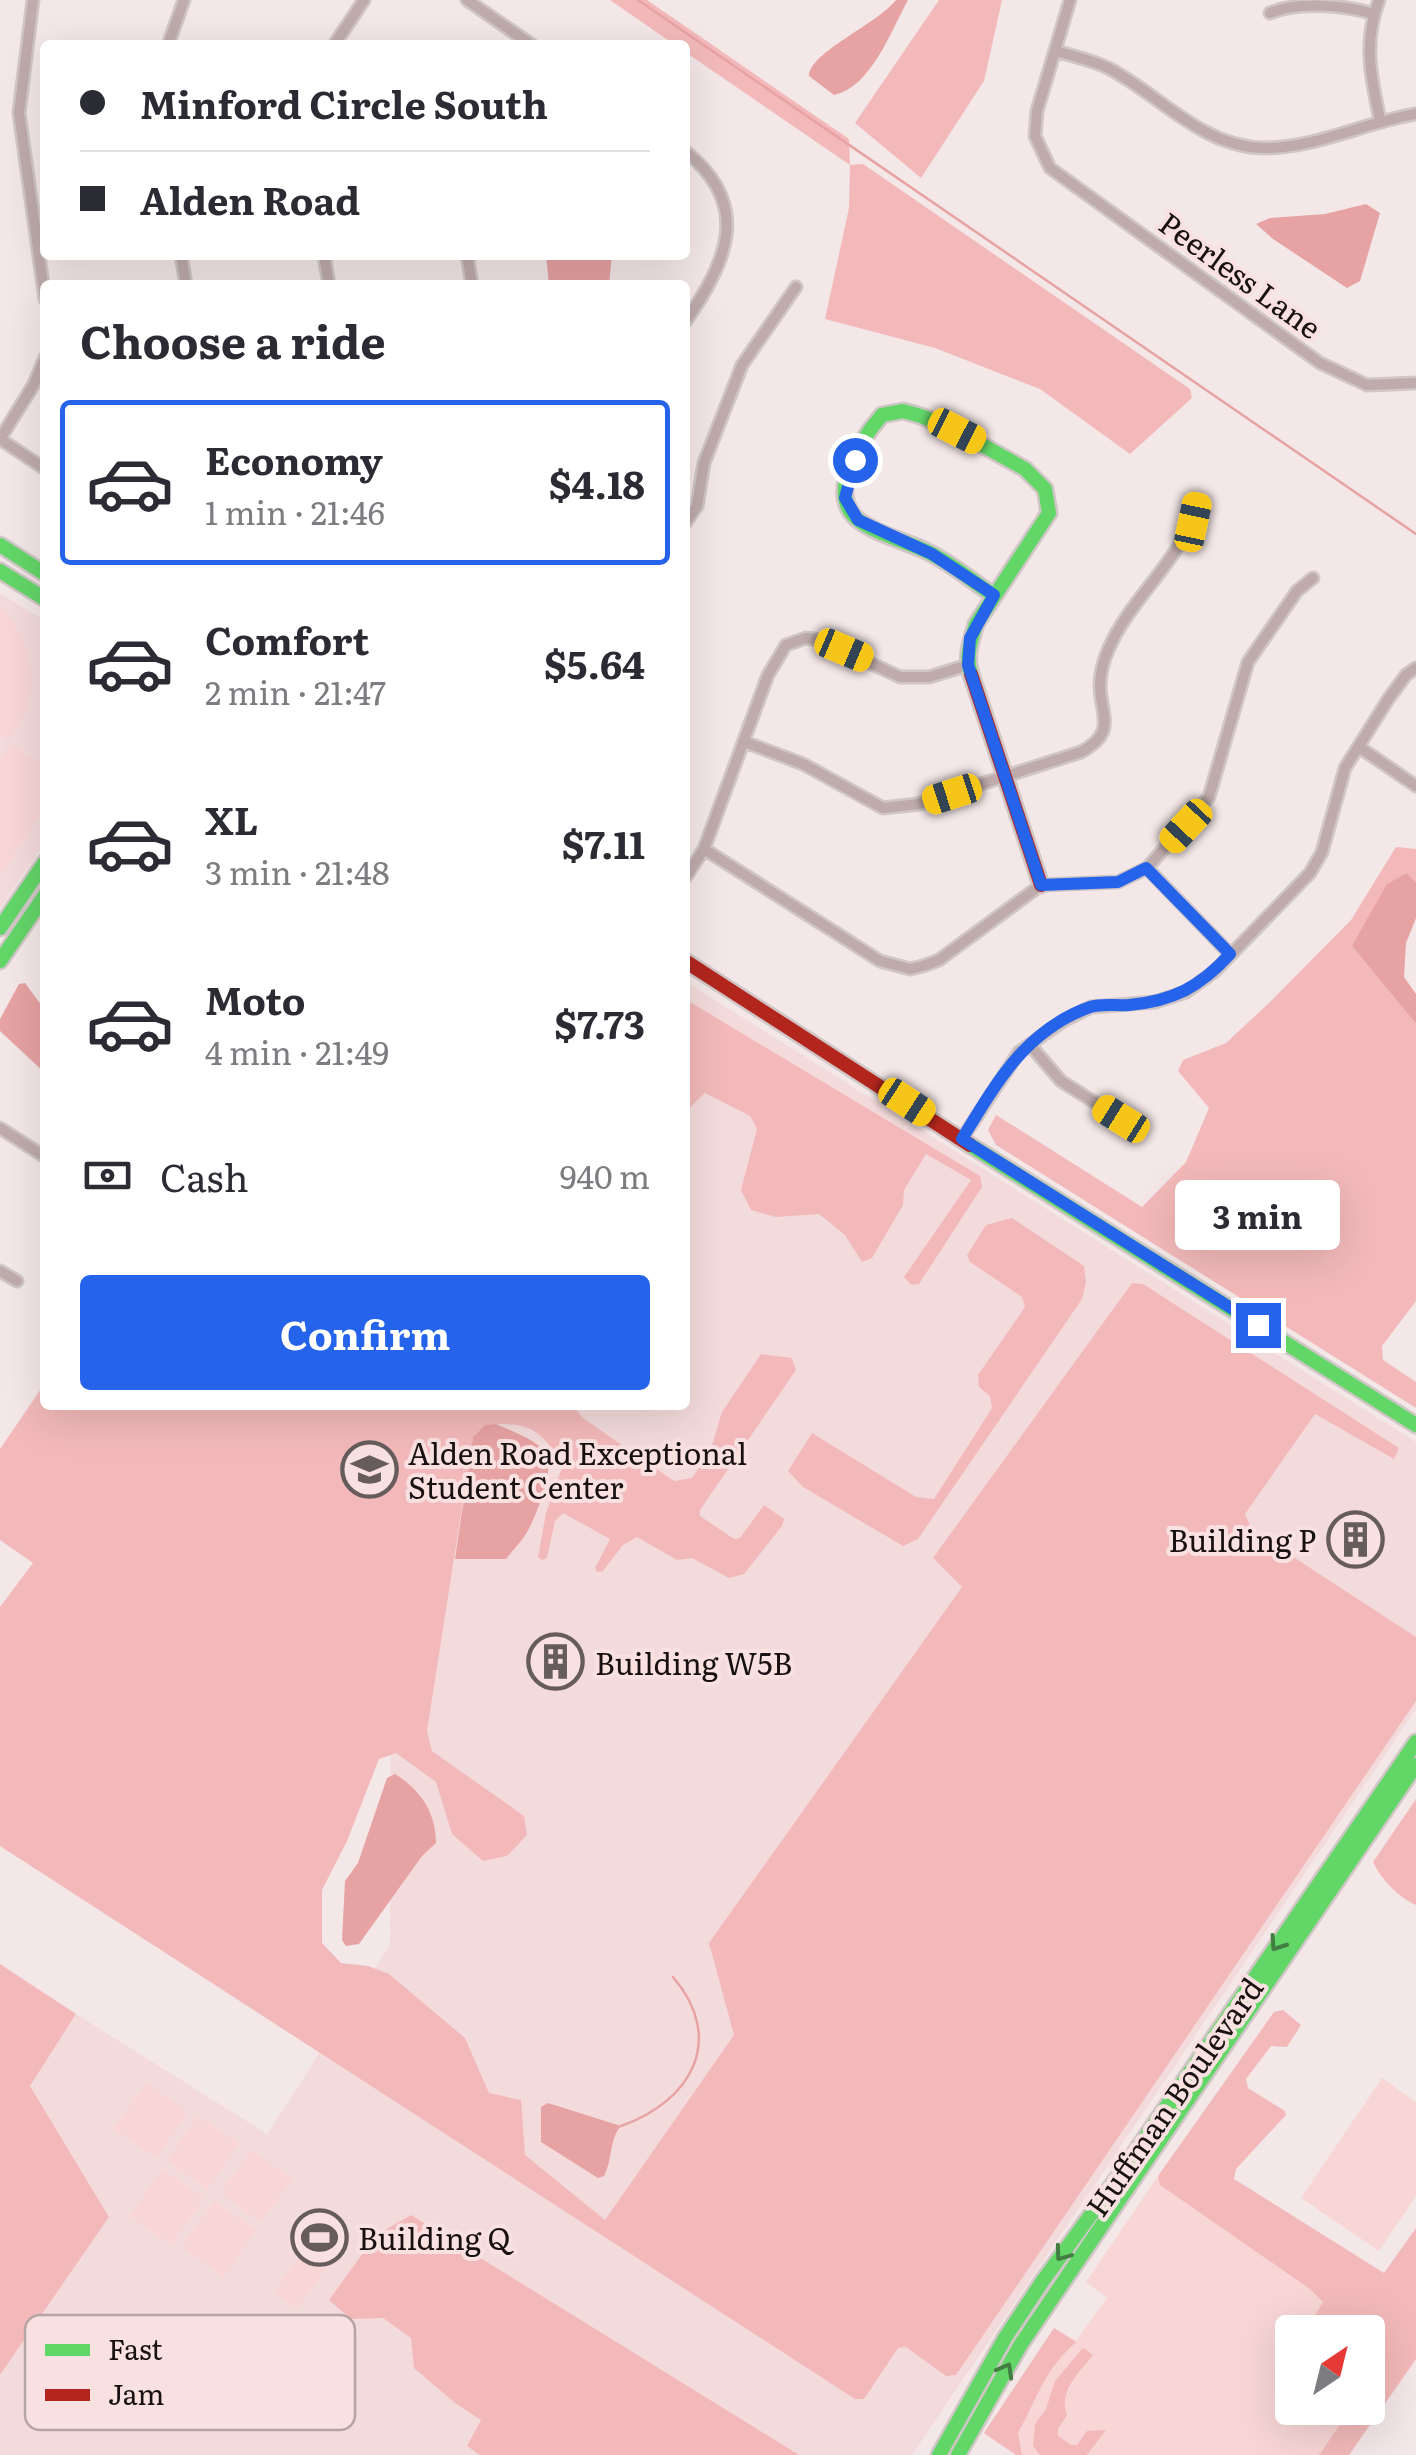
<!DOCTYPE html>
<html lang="en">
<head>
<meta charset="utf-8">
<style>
	:root { --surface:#fff; --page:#f7f7f7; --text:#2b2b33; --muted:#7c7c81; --line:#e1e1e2; --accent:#2563eb }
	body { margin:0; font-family:Literata,serif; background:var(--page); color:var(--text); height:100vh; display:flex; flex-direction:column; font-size:38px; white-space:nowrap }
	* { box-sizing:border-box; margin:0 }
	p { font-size:32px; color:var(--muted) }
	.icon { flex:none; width:55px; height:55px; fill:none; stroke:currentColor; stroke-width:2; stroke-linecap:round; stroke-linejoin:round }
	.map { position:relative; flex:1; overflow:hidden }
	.side { position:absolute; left:40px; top:280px; width:650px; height:1130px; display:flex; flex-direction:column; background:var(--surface); border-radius:10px; box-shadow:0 10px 40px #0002 }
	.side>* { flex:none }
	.guide { position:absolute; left:40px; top:40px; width:650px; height:220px; border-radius:10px; box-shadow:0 10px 40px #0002; display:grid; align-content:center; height:220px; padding:0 40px; background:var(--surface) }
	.needle { width:65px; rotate:35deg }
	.tools { position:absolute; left:1275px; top:2315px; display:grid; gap:20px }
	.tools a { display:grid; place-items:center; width:110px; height:110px; border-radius:10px; background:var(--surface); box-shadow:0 10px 40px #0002; font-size:50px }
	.end { position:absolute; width:45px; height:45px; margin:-22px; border:12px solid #2563eb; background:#fff; box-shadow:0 0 0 5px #fff }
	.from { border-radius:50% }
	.bubble { position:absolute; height:70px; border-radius:10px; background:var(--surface); box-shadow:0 10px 40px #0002; font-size:32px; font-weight:700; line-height:70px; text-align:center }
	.car { position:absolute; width:30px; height:60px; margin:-30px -15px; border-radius:12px; box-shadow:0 0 8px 2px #0007; background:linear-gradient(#f5c518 24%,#345 0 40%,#f5c518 0 76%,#345 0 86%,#f5c518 0) }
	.guide b { display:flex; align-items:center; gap:35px; height:95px; font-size:38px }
	.guide b+b { border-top:2px solid var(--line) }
	.guide i { width:25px; height:25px; background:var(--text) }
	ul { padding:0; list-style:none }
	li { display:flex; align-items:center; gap:30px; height:165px; margin:0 20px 15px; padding:0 20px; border:5px solid transparent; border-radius:10px }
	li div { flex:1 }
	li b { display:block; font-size:38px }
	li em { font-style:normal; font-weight:700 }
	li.current { border-color:var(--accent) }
	li>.icon { width:90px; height:90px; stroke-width:1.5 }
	h2 { padding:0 40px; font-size:45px; line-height:120px }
	.pay { display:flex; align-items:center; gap:25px; height:110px; padding:0 40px; font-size:38px }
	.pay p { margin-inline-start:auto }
	.primary-button { display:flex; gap:20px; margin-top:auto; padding:20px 40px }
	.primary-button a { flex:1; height:115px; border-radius:10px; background:var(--accent); color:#fff; font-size:40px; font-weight:700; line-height:115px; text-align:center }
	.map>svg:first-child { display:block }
	.built { fill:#f4dbdb }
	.green { fill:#f8d6d6; fill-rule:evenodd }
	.forest { fill:#f3b9ba }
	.water { fill:#e7a2a3 }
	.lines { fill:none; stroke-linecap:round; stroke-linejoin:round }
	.stream { stroke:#e7a2a3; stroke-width:2.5 }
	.street-casing { stroke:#d0c6c6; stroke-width:15 }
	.fast-casing { stroke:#d0c6c6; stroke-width:19 }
	.jam-casing { stroke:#d0c6c6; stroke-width:19 }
	.street { stroke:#bfabab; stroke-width:10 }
	.fast { stroke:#63d668; stroke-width:14 }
	.jam { stroke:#b3261e; stroke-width:14 }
	.oneway { stroke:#427d41 }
	.route { stroke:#2563eb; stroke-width:12 }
	.labels { text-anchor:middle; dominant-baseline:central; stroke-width:8; stroke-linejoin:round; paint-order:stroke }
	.street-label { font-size:30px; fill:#191111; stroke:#fae1e1 }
	.poi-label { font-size:30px; fill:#191111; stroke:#fae1e1; text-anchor:start }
	.key { fill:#fae1e1; stroke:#b6a3a3; stroke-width:2.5 }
	.key-label { font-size:28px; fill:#191111 }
</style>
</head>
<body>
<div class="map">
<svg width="1416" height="2455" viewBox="0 0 1416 2455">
	<rect width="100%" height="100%" fill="#f4e7e7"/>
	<path class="built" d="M0,593L45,621V842L0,909Z
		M685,981L1416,1442V1709L912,2455H0V2375L109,2217L30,2086L76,2014L267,2134L390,1945L391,1533L212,1405H685Z"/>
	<path class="green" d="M0,606C36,644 44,698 8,740L0,734Z
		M11,744L45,767V808L0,875V759Z
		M1382,2078L1416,2102V2196L1379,2251L1301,2198Z
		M146,2083L188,2112L156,2158L114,2129Z
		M198,2116L239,2144L208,2189L167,2161Z
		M251,2150L292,2179L261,2222L221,2193Z
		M162,2169L204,2198L171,2245L130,2216Z
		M1158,2176L1416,2359L1349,2455H1016L984,2433L1054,2328L1076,2341L1107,2298L1086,2282ZM1292,2332H1368V2408H1292Z
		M214,2201L256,2230L224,2277L182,2247Z
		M305,2248L328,2265L297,2309L274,2293Z"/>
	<path class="forest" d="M610,0H647L849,139L850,165L863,164L1190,389L1192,398L1130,454L1040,389L935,348L825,319L849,208L850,165L685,52V45H675Z
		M939,0H1002L984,81L921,178L855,123Z
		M1396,847L1416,849V882L1407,873L1352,946L1416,1024V1301L1382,1346L1383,1360L1416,1382V1408L996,1145L988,1130L996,1115L1142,1207L1186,1162L1209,1108L1178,1071L1183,1060L1226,1043L1270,1002L1351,920Z
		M685,999L980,1176L982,1187L919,1284L911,1285L904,1277L971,1180L926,1154L904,1190L903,1205L872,1258L862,1262L845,1235L819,1214L776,1217L751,1210L741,1190L757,1129L750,1116L705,1093L685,1112Z
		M1012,1218L1084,1266L1086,1282L1082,1299L918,1539L903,1546L803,1487L788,1471L812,1433L916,1497L934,1499L992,1408L990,1396L979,1387L978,1375L1025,1307L1022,1297L970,1262L967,1255L986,1225Z
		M1132,1283L1143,1284L1399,1448L1394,1459L1315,1414L1245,1514L1252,1530L1416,1637V1701L956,2375L946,2376L906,2347L898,2348L864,2399H855L0,1846V1607L33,1563L0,1540V1449L45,1383V1405H572L583,1418L674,1481L692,1478L710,1452L722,1412L761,1354L792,1358L796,1370L700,1510V1516L734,1539L740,1538L764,1505L784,1519L782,1526L744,1574L729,1578L692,1558L677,1560L637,1537L623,1545L603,1571L597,1572L595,1568L610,1539L563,1513L555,1521L547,1558L542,1560L538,1557L546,1513L563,1465C539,1427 529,1422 485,1425L473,1437L427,1731L432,1751L524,1816L527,1835L507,1856L483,1861L452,1834L436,1782L396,1753L379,1759L347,1841L322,1890V1943L341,1963L368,1966L389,1974L465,2038L489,2093L521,2100L525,2155L605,2220L734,2035L709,1943L962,1587L933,1558Z
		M1416,1799V1905C1399,1898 1381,1879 1373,1862Z
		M0,1964L76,2014L30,2086L109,2217L0,2375Z
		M1283,2010L1301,2025L1287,2047L1271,2046L1246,2079L1248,2088L1285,2111L1286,2115L1236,2169L1234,2179L1384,2273L1416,2228V2359L1349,2455H1319L1346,2416L1344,2408H1368V2332H1305L1323,2302L1310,2289L1160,2185L1158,2176L1274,2012Z
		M411,2215L799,2455H480L467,2446L481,2420L455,2403L414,2368L411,2338L383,2318L351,2319L329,2300L376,2235Z
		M1054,2328L1076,2342C1044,2370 1038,2397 1018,2433L1022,2455H1016L984,2433Z
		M1083,2348L1093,2355C1079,2373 1058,2391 1067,2415L1058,2429V2436L1071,2445H1077L1087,2431L1106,2430L1087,2455H1040L1033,2446L1035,2424L1046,2409L1055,2381Z"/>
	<path class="water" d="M896,0H908C891,31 871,87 834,95L809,76C810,52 876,25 896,0Z
		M1366,204L1380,213L1360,281L1347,288L1273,239L1256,224L1270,218L1325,214Z
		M546,255H612L609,285H549Z
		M1407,873L1416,882V918L1406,943L1404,977L1416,994V1024L1352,946L1387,884Z
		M25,983L45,1010V1073L0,1031V1019L19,984Z
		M496,1424C511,1431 534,1438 545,1452C557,1466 535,1519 526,1534C520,1543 512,1551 506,1559H455L473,1437L485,1425Z
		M395,1774C421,1790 436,1813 436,1843L422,1856L359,1944L346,1946L342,1940L345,1881L358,1863L387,1778Z
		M548,2103L621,2126C609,2139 613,2159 604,2176L598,2178L541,2142V2107Z"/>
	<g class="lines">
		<path class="stream" d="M638,0L1416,534
			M621,2126C692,2101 726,2039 673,1977"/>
		<defs>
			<path id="street" d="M33,0L19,113L45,299
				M467,0L532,45
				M1070,0L1037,111L1035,136L1050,168L1320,363L1367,385L1416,383
				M1379,0C1363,42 1371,78 1380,120
				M1270,13C1298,1 1344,5 1374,14
				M168,45L184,0
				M334,45L364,0
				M1056,51C1072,56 1092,60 1108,68C1159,94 1202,148 1265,148C1316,148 1366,122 1416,114
				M685,151C753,205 727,262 685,322
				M181,255L186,285
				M324,255L329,285
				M467,255L472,285
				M0,439L34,384L45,358
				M0,439L45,469
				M685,523L697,506L704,463L742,365L796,287
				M745,742L803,764L883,808L919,804L1081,752C1117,732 1101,717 1100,686C1100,673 1104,659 1109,648C1132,595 1185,558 1197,501
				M1359,747L1416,786
				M704,849L880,961L910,969L923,966L939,960L1041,885L1118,882L1147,868L1209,797L1248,662L1297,591L1313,578
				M1147,868L1230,954
				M685,878L704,849L768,675L786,645L806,638L821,640L900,677H929L968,665
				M1030,1045L1061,1081L1138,1130
				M0,1128L45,1157
				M962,1139L1019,1052L1063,1021L1091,1007L1155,1002L1186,992L1214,972L1310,873L1322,852L1345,768L1389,698L1406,675L1416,668
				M0,1271L17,1281"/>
			<path id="fast" d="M0,545L45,574
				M0,571L45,599
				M971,674C965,657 971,641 976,624L1049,513L1045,489L1025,469L957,431L921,416L903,411L882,415C862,438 826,492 857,519C875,534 906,541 928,552C951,563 972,581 993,595
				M0,928L45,862
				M0,961L45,895
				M970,1145L1416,1425
				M939,2455L1005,2338L1042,2282L1119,2176L1416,1742
				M958,2455L1021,2344L1416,1765"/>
			<path id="jam" d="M971,674L1041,885
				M685,961L970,1145"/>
		</defs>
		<use href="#street" class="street-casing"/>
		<use href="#fast" class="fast-casing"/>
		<use href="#jam" class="jam-casing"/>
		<use href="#street" class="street"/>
		<use href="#fast" class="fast"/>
		<use href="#jam" class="jam"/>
	</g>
	<defs><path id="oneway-chevron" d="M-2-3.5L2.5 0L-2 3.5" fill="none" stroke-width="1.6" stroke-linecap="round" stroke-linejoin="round" transform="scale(2.5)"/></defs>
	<g class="oneway">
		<use href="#oneway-chevron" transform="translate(1277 1944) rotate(124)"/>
		<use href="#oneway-chevron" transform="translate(1062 2254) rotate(126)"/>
		<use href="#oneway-chevron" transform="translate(1006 2370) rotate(-61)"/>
	</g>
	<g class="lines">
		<path class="route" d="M855,460L845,498L858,520L932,554L994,595L970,638L968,665L1041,885L1118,882L1146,868L1230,954C1200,987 1173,1001 1129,1005C1116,1006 1102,1003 1090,1007C1025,1030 995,1085 962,1139L1258,1325"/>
	</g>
	<defs>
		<symbol id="school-ring" viewBox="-11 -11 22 22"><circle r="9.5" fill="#fae1e1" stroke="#665c5c" stroke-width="1.5"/><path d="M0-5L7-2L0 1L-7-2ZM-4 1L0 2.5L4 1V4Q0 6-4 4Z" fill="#665c5c"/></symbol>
		<symbol id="building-ring" viewBox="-11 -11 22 22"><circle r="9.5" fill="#fae1e1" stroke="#665c5c" stroke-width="1.5"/><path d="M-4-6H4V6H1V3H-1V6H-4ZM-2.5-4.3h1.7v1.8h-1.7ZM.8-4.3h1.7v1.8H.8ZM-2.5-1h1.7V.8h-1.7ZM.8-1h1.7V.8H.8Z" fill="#665c5c"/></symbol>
		<symbol id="stadium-ring" viewBox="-11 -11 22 22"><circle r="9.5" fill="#fae1e1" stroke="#665c5c" stroke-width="1.5"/><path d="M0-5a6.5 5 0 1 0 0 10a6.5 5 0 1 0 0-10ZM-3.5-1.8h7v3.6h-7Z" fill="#665c5c"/></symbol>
	</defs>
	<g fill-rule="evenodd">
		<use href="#school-ring" x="338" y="1438" width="63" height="63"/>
		<use href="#building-ring" x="1324" y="1508" width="63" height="63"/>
		<use href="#building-ring" x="524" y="1630" width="63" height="63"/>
		<use href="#stadium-ring" x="288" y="2206" width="63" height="63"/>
	</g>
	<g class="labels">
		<g class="street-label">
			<text transform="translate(1241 274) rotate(36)">Peerless Lane</text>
			<text transform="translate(1173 2096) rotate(-55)">Huffman Boulevard</text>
		</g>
		<g class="poi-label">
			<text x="408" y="1452">Alden Road Exceptional<tspan x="408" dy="34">Student Center</tspan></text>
			<text x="1316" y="1539" text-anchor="end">Building P</text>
			<text x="595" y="1662">Building W5B</text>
			<text x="358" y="2237">Building Q</text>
		</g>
	</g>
	<rect x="25" y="2315" width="330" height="115" rx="15" class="key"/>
	<rect x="45" y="2344" width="45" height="12" fill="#63d668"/>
	<rect x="45" y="2389" width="45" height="12" fill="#b3261e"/>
	<g class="key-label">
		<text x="108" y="2360">Fast</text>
		<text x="108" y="2405">Jam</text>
	</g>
</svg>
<div class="tools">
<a><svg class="needle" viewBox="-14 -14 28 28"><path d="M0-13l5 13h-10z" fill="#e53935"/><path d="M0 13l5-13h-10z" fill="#7c7c81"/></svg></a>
</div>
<i class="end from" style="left:855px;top:460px"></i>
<i class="end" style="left:1258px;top:1325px"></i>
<div class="bubble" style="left:1175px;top:1180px;width:165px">3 min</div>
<i class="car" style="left:957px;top:431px;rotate:117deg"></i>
<i class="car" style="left:1193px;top:522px;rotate:12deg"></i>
<i class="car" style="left:844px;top:650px;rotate:113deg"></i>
<i class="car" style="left:952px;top:794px;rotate:252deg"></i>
<i class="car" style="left:1186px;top:826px;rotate:223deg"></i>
<i class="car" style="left:907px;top:1102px;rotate:123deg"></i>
<i class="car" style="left:1121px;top:1119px;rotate:302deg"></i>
<div class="guide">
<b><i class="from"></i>Minford Circle South</b>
<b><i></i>Alden Road</b>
</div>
<section class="side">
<h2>Choose a ride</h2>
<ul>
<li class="current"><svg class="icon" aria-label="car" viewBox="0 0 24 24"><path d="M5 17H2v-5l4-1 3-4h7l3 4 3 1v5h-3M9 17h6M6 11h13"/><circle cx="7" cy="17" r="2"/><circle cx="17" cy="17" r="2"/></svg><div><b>Economy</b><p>1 min · 21:46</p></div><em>$4.18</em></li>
<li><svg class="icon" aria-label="car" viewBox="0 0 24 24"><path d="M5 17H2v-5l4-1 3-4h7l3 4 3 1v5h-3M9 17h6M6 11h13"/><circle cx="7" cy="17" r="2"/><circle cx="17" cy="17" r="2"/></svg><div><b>Comfort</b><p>2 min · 21:47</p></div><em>$5.64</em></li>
<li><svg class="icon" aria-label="car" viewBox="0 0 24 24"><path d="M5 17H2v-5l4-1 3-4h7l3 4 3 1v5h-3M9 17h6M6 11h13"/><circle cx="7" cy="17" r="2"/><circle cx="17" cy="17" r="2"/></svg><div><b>XL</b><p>3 min · 21:48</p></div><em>$7.11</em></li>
<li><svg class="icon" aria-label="car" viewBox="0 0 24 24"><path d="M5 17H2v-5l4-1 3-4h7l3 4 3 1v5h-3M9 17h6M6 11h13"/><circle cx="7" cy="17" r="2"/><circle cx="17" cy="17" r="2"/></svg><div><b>Moto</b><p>4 min · 21:49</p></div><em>$7.73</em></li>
</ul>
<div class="pay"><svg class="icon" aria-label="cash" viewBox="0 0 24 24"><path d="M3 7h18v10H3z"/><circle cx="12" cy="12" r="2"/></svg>Cash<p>940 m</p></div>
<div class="primary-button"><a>Confirm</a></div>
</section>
</div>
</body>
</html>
